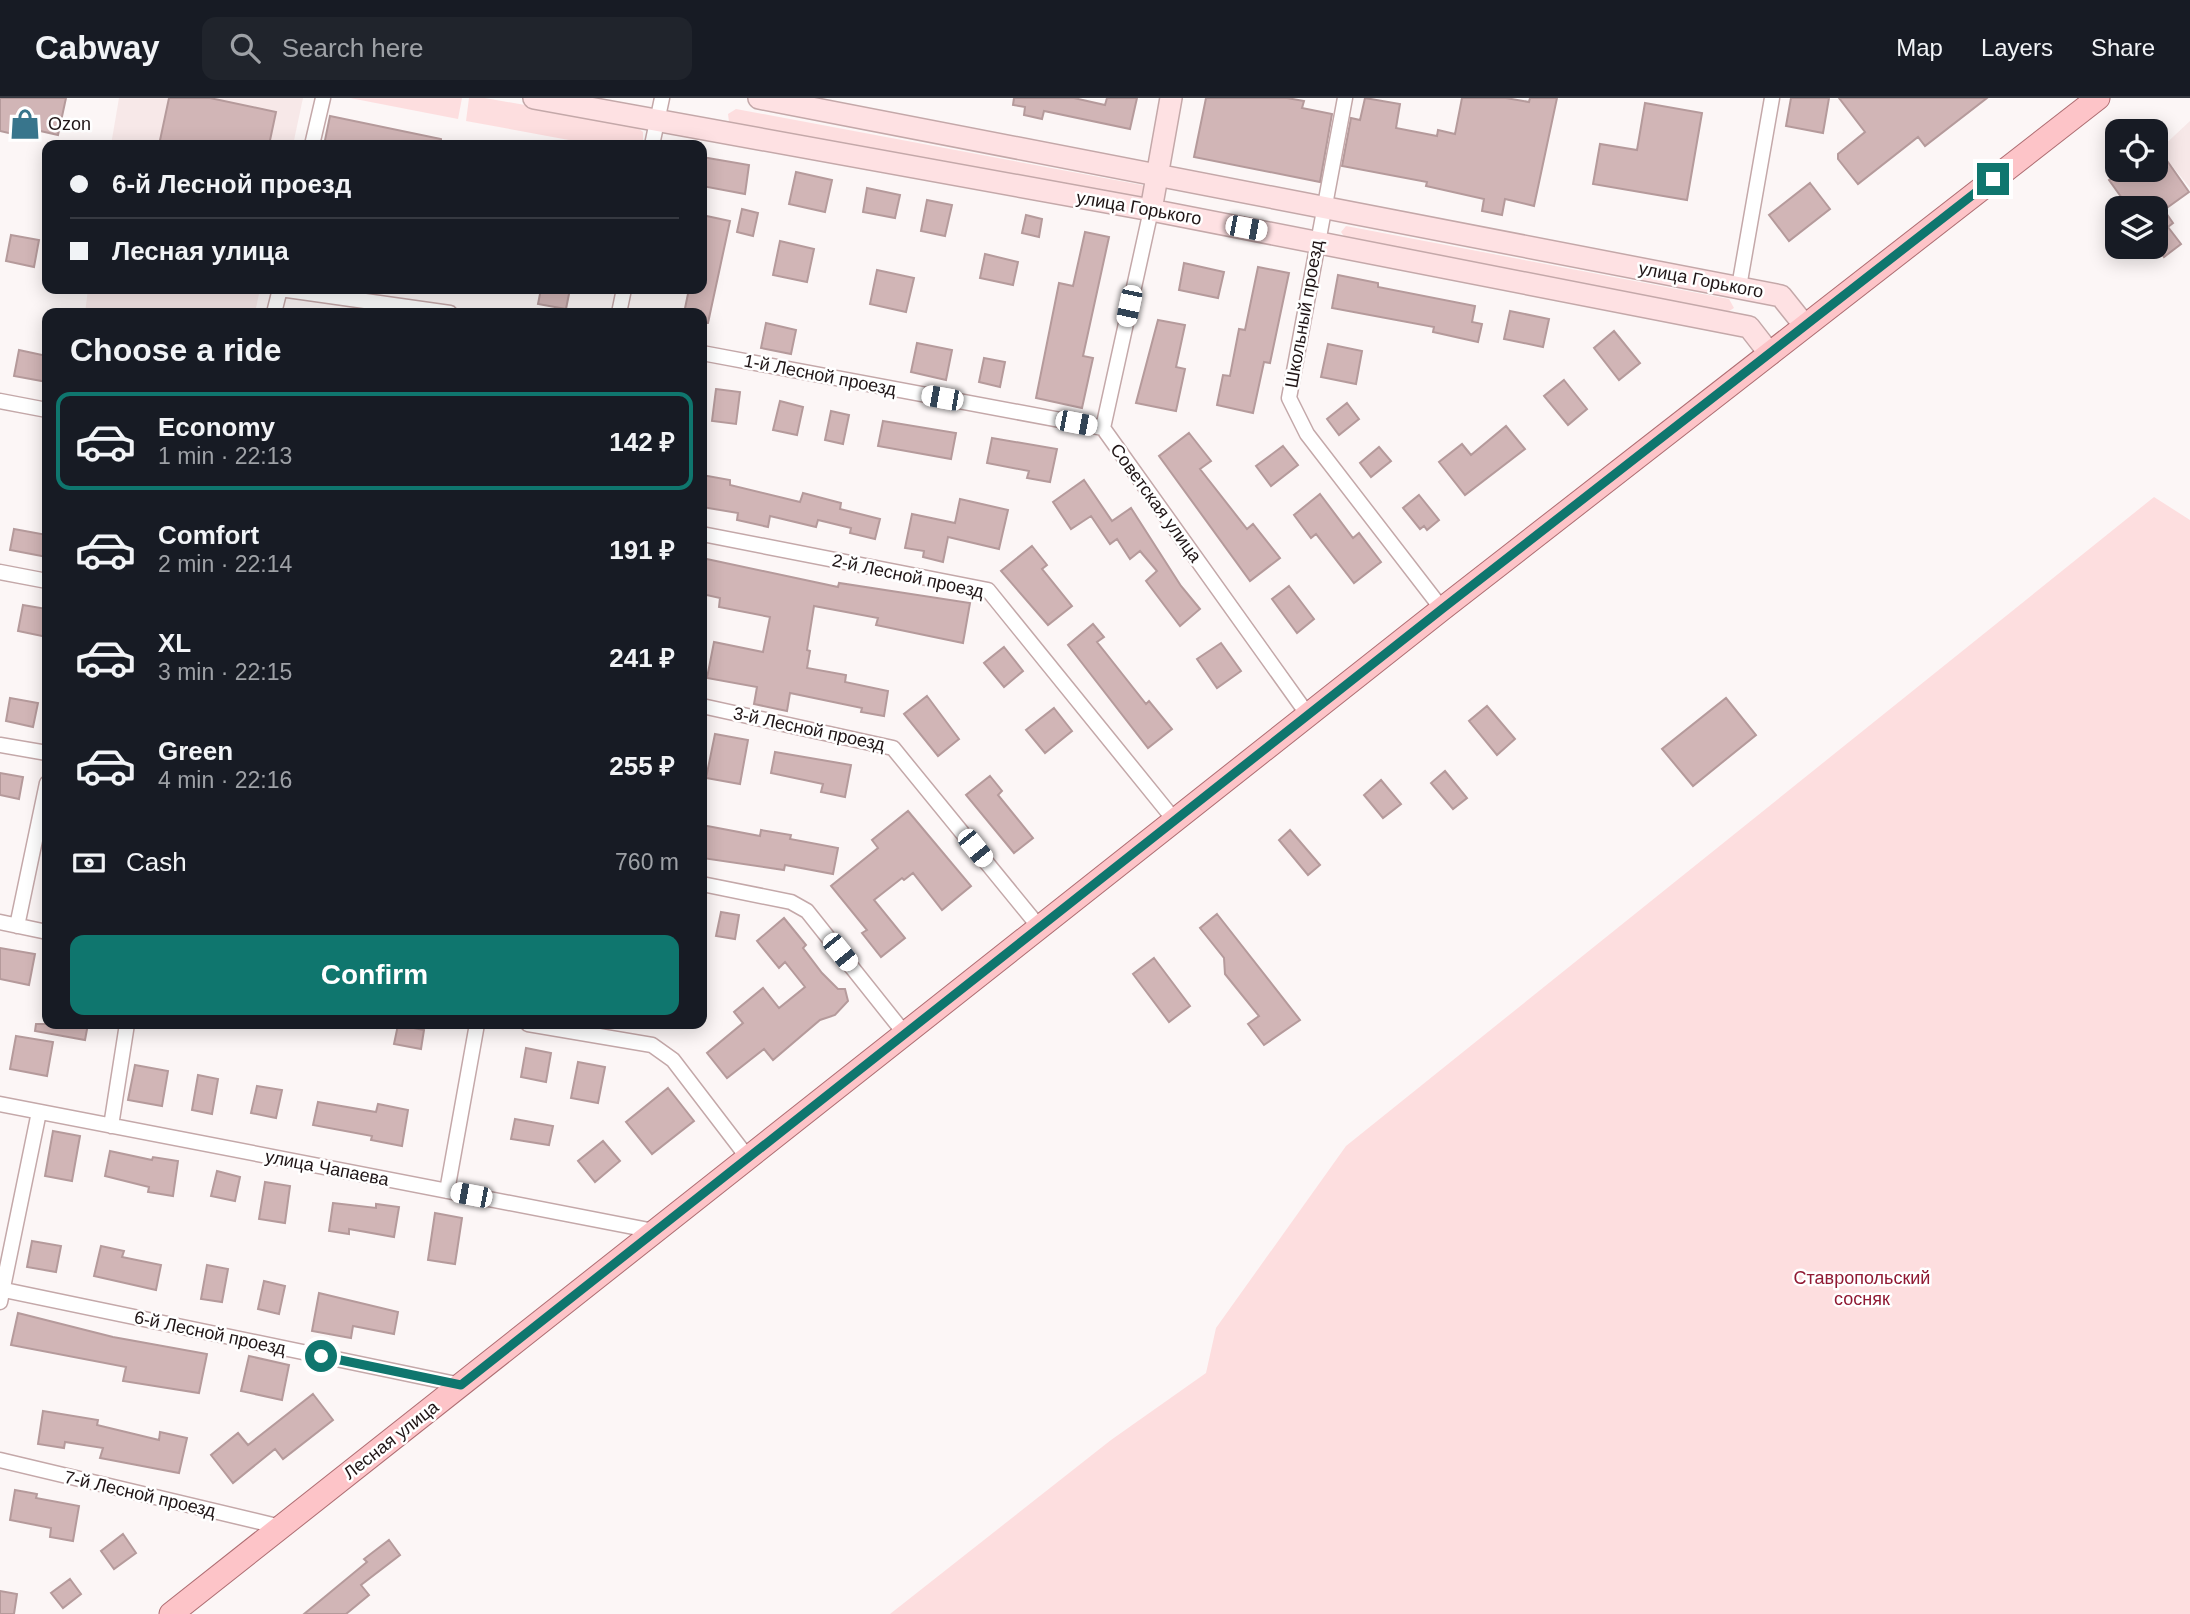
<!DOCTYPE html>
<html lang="en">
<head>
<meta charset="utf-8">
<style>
	:root { --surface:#171b24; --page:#20242c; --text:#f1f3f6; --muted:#9ea1a6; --line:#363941; --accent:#0f766e }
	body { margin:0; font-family:Arial,sans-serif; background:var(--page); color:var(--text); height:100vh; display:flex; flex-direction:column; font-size:26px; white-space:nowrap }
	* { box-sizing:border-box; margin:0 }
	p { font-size:23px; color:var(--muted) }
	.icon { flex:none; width:38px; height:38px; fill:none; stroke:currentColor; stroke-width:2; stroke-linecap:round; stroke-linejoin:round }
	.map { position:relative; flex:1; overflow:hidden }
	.drawer { position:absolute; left:42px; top:210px; width:665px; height:721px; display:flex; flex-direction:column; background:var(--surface); border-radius:14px; box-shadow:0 4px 18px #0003 }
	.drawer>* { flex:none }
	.top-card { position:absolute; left:42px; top:42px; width:665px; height:154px; border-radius:14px; box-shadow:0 4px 18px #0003; display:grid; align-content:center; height:154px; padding:0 28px; background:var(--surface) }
	.controls { position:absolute; left:2105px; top:21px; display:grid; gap:14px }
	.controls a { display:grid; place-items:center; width:63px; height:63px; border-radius:14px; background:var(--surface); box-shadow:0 4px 18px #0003; font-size:35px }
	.end { position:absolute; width:32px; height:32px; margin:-16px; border:9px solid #0f766e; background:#fff; box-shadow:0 0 0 4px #fff }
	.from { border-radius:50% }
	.car { position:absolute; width:21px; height:42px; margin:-21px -10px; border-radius:9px; box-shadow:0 0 5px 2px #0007; background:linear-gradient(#fff 24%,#345 0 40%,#fff 0 76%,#345 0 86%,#fff 0) }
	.top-card b { display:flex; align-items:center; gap:24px; height:66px; font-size:26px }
	.top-card b+b { border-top:2px solid var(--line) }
	.top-card i { width:18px; height:18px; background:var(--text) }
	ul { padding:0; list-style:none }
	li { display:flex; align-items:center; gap:21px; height:98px; margin:0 14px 10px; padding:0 14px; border:4px solid transparent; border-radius:14px }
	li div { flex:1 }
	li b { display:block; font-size:26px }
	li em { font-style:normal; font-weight:800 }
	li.active { border-color:var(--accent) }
	li>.icon { width:63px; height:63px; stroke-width:1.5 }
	h2 { padding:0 28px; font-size:32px; line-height:84px }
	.pay { display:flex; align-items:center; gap:18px; height:77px; padding:0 28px; font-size:26px }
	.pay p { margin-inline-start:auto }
	.action { display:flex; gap:14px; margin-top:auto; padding:14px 28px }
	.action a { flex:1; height:80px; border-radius:14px; background:var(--accent); color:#fff; font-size:28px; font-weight:800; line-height:80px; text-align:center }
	header { display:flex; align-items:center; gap:42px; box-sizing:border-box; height:98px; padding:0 35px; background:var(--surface); border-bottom:2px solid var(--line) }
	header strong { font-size:33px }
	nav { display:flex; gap:38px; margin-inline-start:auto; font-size:24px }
	.search { width:490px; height:63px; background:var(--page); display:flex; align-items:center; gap:18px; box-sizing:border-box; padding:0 24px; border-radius:14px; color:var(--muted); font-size:26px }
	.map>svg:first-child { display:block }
	.built { fill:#f7e8e8 }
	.green { fill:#fddedf }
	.building { fill:#d1b5b6; stroke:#b59a9b; stroke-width:2 }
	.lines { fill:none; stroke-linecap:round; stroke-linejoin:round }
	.minor-casing { stroke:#c4a8a9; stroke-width:17 }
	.secondary-casing { stroke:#c4a8a9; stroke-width:24 }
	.primary-casing { stroke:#ae6d72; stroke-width:25 }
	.minor { stroke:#fff; stroke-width:14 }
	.secondary { stroke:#fee1e3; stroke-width:21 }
	.primary { stroke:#fdc4c8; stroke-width:23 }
	.route { stroke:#0f766e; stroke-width:9 }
	.labels { text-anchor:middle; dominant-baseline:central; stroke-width:5; stroke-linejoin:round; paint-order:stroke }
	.poi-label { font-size:18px; fill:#201617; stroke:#fff; text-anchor:start }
	.street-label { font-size:18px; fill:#201617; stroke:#fff }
	.park-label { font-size:18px; fill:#901933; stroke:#fff }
</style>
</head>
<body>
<header>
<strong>Cabway</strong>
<div class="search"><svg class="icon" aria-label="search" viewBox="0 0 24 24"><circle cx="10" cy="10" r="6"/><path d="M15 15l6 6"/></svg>Search here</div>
<nav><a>Map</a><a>Layers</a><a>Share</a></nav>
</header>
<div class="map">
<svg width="2190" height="1516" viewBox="0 0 2190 1516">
	<rect width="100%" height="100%" fill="#fcf6f6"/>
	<path class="built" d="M119,0H303L293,47H111Z
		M2190,23V90L2159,52Z
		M88,191H260L255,215H85Z"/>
	<path class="green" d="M350,0H462L458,21Z
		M469,0H485L633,26L643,34V47H596L466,23Z
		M736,11L1142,87L1146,91L1143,101L733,25L729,24L728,16Z
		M1346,128L1729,201L1734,210L1726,215L1346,141L1341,134Z
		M2154,399L2190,422V1516H890L1111,1342L1206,1275L1216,1230L1346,1048Z"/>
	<path class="building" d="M0,0H66L58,37L27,30L26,39L0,33Z
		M169,0H210L276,14L269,47H159Z
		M1014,0H1074L1105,7L1107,0H1137L1130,31L1044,13L1042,21L1024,17L1025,9L1013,7Z
		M1206,0H1287L1304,3L1302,10L1332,16L1320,84L1194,59Z
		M1365,0L1400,6L1396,30L1437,38L1438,32L1455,36L1462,0H1506L1529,4L1530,0H1557L1534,108L1505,101L1502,117L1482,113L1484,101L1426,88L1427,84L1342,68L1351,20L1360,22Z
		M1791,0H1829L1823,35L1786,28Z
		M1839,0H1987L1925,48L1918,39L1858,86L1838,61V56L1865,34Z
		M1645,5L1702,15L1687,102L1593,86L1600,46L1637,52Z
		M330,18L441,41V47H324Z
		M2156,47L2189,94L2164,112L2173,125L2168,129L2181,146L2164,159L2156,148V110H2129L2109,82L2122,72H2156Z
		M702,59L749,67L745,96L702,88Z
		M796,74L832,82L825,114L789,106Z
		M1810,85L1830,111L1789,143L1769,117Z
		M867,90L900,97L895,120L863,114Z
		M927,102L952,107L945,138L921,133Z
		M742,111L758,115L753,138L737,134Z
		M702,117L730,123L708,225H702V215H684L689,191H702Z
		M1026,117L1042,121L1039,139L1022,135Z
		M1085,134L1109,139L1083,258L1093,260L1082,310L1036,300L1059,185L1073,188Z
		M11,137L39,142L34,169L6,163Z
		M780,143L814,151L807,184L773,177Z
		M985,156L1018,164L1013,187L980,180Z
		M1184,165L1224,174L1218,200L1179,192Z
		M1258,169L1289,175L1270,265L1264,264L1253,315L1217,307L1223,277L1230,278L1239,231L1245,232Z
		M877,172L914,180L906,214L870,206Z
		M1338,177L1378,185V189L1475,208L1472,224L1482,226L1478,244L1433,234L1434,229L1332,210Z
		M541,191H570L566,211L538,206Z
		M1510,213L1549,221L1543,249L1504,241Z
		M1158,222L1185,227L1176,269L1185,271L1176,313L1136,305Z
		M766,225L796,232L791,256L761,250Z
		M1614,233L1640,265L1619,282L1594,250Z
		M917,245L952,252L946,282L911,274Z
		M1328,246L1362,253L1356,286L1321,279Z
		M19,252L47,258V284L14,278Z
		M984,260L1005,264L1000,289L979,284Z
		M1564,282L1587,311L1568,327L1544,298Z
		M716,291L740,294L736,326L712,323Z
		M780,303L803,309L797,337L773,332Z
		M1347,305L1359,321L1339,337L1327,321Z
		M831,313L849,317L843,346L825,342Z
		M883,323L956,335L951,361L878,348Z
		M1506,328L1525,351L1465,397L1439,364L1462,346L1471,357Z
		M1189,335L1211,363L1200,371L1247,431L1253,426L1280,460L1250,483L1159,358Z
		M992,340L1057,351L1050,384L1027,380L1029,373L987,365Z
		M1283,348L1298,367L1271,388L1256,368Z
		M1379,349L1391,363L1371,379L1360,365Z
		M702,377L730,382V387L800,404L803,395L841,405L840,411L880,421L875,441L850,435L851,430L818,422L816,429L770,418L768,429L737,422L738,415L702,409Z
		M1084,382L1112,423L1131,410L1181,488L1200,511L1180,528L1146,483L1157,473L1140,453L1130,461L1117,441L1110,446L1091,418L1071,431L1053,404Z
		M1320,396L1353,440L1359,435L1381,464L1354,485L1316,436L1311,440L1294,417Z
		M1419,397L1439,422L1427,432L1424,428L1420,431L1403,410Z
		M960,401L1008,412L999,451L948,439L943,464L923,459L924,453L905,450L912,416L955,425Z
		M14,431L47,437V459L10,452Z
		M1032,448L1047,467L1042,471L1072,508L1048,527L1001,473Z
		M702,460L838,489L839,485L970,505L963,545L876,527L878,520L814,508L807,552L810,553L807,570L846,577L845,584L888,593L884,618L861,614L862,610L790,595L787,613L754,606L757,589L707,580L714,544L763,554L770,519L719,509L720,500L702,496Z
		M1289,488L1314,521L1297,535L1272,501Z
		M23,507L47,511V539L18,533Z
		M1093,526L1104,539L1097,544L1146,606L1149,603L1172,631L1148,650L1068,547Z
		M1221,545L1241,573L1217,590L1197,561Z
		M1004,549L1023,573L1004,589L984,565Z
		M927,598L959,641L938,658L904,616Z
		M10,600L38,605L33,629L6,623Z
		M1726,600L1756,637L1693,688L1662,651Z
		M1487,608L1515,641L1497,657L1469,623Z
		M1054,610L1072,633L1045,655L1026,632Z
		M715,636L748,642L740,686L706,680Z
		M775,654L851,667L845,699L821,694L823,686L771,675Z
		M1445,673L1467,700L1453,711L1431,685Z
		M0,675L23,679L19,701L0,697Z
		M990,678L1002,693L998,697L1033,740L1014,755L966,697Z
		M1381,682L1401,706L1383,720L1364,697Z
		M908,713L971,788L942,812L913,775L904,782L902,780L874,802L905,840L881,859L862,835L867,832L831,788L878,750L872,742Z
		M702,727L760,738L761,732L791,737L790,741L838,750L833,776L785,767L784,772L702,760Z
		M1290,732L1320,767L1308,777L1279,742Z
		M721,814L739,817L735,841L716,838Z
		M1217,816L1300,922L1264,947L1248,926L1259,918L1225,876L1224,860L1200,830Z
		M784,820L806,847L803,850L822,875L838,891H845L848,903L835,917L820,922L773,962L764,951L727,980L707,955L743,925L734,914L763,890L779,910L805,889L785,864L779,870L757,843Z
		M0,850L35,856L29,887L0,881Z
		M1154,860L1190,908L1169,924L1133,876Z
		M36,926H88L85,942L35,933Z
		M398,927L424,932L421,951L394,946Z
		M16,938L53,944L47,978L10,971Z
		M526,950L551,955L546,984L521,979Z
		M578,964L605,969L598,1005L571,1000Z
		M135,967L168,973L162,1008L128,1002Z
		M198,977L218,981L212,1016L192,1012Z
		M257,988L282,992L276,1020L251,1015Z
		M668,990L694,1023L652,1056L626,1024Z
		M318,1004L376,1014L378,1006L408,1012L402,1048L371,1042L372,1038L313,1027Z
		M515,1021L553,1028L549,1047L511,1041Z
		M53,1033L80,1038L72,1083L45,1078Z
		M603,1043L620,1063L595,1084L578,1063Z
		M110,1053L152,1062L153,1059L178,1063L173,1098L148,1094L149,1089L105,1078Z
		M217,1073L240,1079L235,1103L211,1098Z
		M265,1084L290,1088L285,1125L259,1121Z
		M333,1105L376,1110V1106L399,1109L394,1139L349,1131V1136L329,1133Z
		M435,1115L462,1120L455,1166L428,1162Z
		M32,1143L61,1148L56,1174L27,1169Z
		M101,1148L124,1153L122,1159L161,1167L156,1192L94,1178Z
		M207,1167L228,1171L222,1204L201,1201Z
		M264,1183L285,1188L279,1216L258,1211Z
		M319,1195L398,1214L394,1236L353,1228L351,1240L312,1233Z
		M18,1215L113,1239L207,1256L199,1295L123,1283L126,1269L11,1247Z
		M249,1258L289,1267L282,1302L241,1293Z
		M313,1296L333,1322L283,1361L275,1351L233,1385L211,1357L238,1335L248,1347Z
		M43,1313L98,1322L97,1327L159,1342L160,1334L187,1340L179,1375L100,1360L103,1350L65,1344L64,1350L38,1346Z
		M15,1392L37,1396L36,1400L79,1408L73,1443L50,1439L51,1430L10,1422Z
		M123,1436L136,1455L114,1471L101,1453Z
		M389,1442L400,1457L361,1487L369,1497L346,1516H304L367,1464L364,1461Z
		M70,1481L81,1496L63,1510L51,1495Z
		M0,1493L17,1496L14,1516H0Z"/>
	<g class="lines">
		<defs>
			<path id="minor" d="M1345,0L1289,300L1307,336L1442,511
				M312,47L323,0
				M652,47L662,0
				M1151,112L1103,330L1308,617
				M1739,189L1772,0
				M280,191L450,215
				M274,215L280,191
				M619,215L624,191
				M702,255L1103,330
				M0,303L47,312
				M702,436L988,492L1176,724
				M0,474L47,483
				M702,608L893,650L1040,830
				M0,647L47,655
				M702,786L791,804L807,813L905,936
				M0,824L47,834
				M17,828L47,685
				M528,926L652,947L673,962L748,1060
				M0,1006L654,1133
				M111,1028L127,926
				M447,1093L477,926
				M0,1191L461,1287
				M0,1204L39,1014
				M0,1362L281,1429"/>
			<path id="secondary" d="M534,0L1151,112L1749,229L1770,256
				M759,0L1781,198L1805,228
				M1151,112L1171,0"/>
			<path id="primary" d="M171,1516L1442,511L2098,0"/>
		</defs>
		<use href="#minor" class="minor-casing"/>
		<use href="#secondary" class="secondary-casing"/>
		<use href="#primary" class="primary-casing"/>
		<use href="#minor" class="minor"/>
		<use href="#secondary" class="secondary"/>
		<use href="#primary" class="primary"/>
	</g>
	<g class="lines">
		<path class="route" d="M321,1258L461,1287L1442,511L1993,81"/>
	</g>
	<defs>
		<symbol id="shop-bare" viewBox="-9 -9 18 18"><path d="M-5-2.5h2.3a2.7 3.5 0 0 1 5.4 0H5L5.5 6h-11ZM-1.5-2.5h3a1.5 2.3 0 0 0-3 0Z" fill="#38758c" stroke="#fff" stroke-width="2.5" paint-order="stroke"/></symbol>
	</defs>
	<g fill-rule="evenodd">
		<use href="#shop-bare" x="3" y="4" width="44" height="44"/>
	</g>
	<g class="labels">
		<g class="poi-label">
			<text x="48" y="26">Ozon</text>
		</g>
		<g class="street-label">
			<text transform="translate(1139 110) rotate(10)">улица Горького</text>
			<text transform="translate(1701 182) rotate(11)">улица Горького</text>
			<text transform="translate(1304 216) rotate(-80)">Школьный проезд</text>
			<text transform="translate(820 277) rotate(11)">1-й Лесной проезд</text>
			<text transform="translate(1156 405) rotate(54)">Советская улица</text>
			<text transform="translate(908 478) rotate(12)">2-й Лесной проезд</text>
			<text transform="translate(809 631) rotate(12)">3-й Лесной проезд</text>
			<text transform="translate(327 1070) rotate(11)">улица Чапаева</text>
			<text transform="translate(210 1235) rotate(12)">6-й Лесной проезд</text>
			<text transform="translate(391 1342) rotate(-38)">Лесная улица</text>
			<text transform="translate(140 1396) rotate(13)">7-й Лесной проезд</text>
		</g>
		<g class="park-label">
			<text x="1862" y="1180">Ставропольский<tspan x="1862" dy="21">сосняк</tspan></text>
		</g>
	</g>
</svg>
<div class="controls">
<a><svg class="icon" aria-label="locate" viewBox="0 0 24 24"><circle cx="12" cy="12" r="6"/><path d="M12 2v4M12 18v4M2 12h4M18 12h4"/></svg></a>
<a><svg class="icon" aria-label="layers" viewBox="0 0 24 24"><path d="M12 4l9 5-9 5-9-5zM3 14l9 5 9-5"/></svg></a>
</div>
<i class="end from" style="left:321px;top:1258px"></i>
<i class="end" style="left:1993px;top:81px"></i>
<i class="car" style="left:1246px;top:130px;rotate:101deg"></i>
<i class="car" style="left:1129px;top:208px;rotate:192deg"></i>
<i class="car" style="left:942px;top:300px;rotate:280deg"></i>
<i class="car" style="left:1076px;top:325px;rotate:101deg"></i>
<i class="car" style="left:975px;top:750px;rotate:141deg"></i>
<i class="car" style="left:840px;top:854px;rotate:141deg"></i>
<i class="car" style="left:471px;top:1097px;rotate:281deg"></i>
<div class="top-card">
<b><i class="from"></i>6-й Лесной проезд</b>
<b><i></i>Лесная улица</b>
</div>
<section class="drawer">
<h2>Choose a ride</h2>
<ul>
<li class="active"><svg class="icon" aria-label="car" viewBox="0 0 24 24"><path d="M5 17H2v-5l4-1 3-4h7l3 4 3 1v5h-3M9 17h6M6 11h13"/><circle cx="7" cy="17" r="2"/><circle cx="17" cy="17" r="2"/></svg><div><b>Economy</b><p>1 min · 22:13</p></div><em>142 ₽</em></li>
<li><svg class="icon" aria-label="car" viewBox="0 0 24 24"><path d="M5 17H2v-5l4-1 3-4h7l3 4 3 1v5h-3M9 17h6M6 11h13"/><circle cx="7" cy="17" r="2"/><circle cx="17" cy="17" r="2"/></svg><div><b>Comfort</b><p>2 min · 22:14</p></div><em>191 ₽</em></li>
<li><svg class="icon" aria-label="car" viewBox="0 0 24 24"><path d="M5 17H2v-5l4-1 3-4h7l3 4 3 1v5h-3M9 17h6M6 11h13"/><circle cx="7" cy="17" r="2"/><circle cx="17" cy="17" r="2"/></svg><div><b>XL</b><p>3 min · 22:15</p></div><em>241 ₽</em></li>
<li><svg class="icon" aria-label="car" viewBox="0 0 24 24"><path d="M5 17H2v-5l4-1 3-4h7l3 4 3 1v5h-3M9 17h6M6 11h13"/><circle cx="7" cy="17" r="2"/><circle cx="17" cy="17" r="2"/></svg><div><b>Green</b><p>4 min · 22:16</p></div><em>255 ₽</em></li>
</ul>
<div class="pay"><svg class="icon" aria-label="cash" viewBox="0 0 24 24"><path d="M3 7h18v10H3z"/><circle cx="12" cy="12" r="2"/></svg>Cash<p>760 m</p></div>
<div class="action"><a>Confirm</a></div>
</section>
</div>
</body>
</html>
